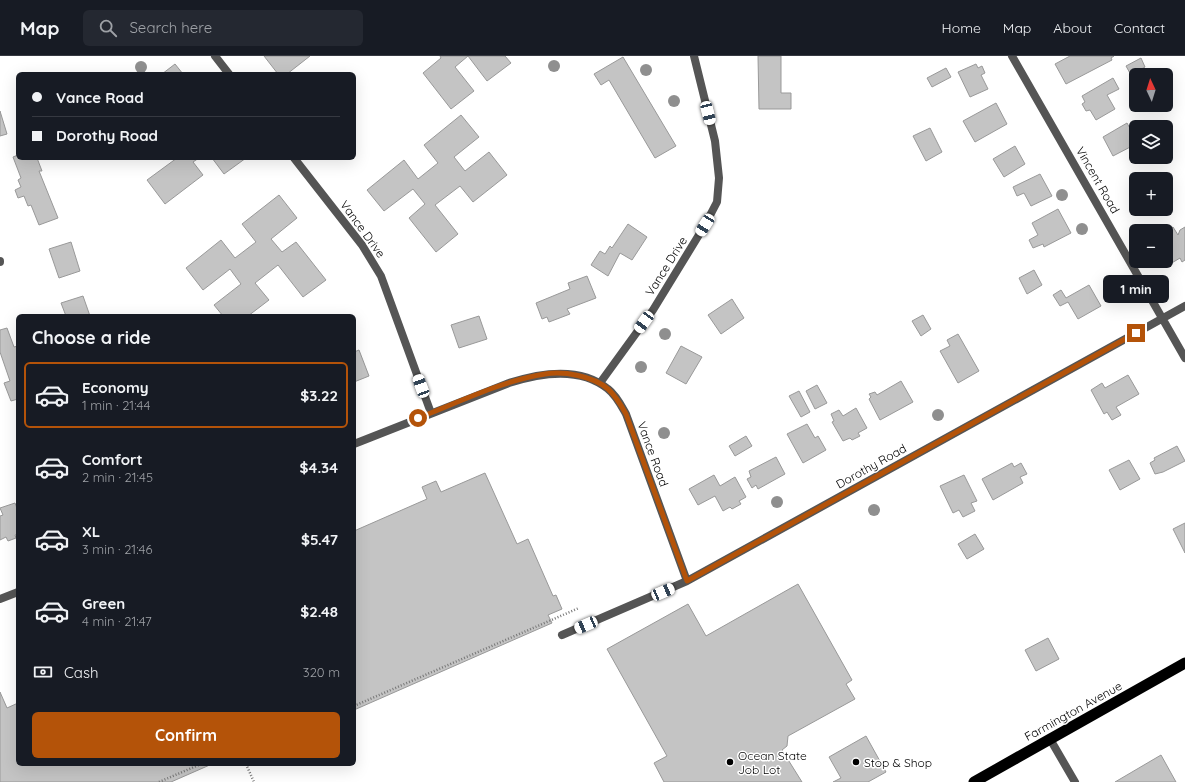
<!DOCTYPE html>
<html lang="en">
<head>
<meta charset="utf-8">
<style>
	:root { --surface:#171b24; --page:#242831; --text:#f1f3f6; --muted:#9ea1a6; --line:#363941; --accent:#b45309 }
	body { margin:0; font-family:Quicksand,sans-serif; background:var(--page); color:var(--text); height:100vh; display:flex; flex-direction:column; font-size:15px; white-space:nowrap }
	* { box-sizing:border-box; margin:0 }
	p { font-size:13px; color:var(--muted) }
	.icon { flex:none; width:22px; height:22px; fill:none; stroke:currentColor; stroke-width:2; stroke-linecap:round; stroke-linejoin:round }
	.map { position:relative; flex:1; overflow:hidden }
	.details { position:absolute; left:16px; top:258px; width:340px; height:452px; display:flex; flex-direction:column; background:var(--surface); border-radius:6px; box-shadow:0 4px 16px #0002 }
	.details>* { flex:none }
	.guide { position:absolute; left:16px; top:16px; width:340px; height:88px; border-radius:6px; box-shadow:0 4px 16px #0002; display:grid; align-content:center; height:88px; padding:0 16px; background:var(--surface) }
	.needle { width:26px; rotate:356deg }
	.tools { position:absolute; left:1129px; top:12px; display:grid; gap:8px }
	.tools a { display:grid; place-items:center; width:44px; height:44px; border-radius:6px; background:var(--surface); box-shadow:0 4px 16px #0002; font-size:20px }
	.end { position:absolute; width:18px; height:18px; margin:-9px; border:5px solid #b45309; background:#fff; box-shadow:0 0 0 2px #fff }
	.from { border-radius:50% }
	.bubble { position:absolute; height:28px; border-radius:6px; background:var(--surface); box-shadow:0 4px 16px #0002; font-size:13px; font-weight:700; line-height:28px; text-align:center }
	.car { position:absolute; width:12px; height:24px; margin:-12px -6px; border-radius:5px; box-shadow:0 0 3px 1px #0007; background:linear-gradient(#fff 24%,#345 0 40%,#fff 0 76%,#345 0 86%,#fff 0) }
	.guide b { display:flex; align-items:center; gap:14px; height:38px; font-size:15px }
	.guide b+b { border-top:1px solid var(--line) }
	.guide i { width:10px; height:10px; background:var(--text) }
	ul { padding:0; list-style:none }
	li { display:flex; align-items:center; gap:12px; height:66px; margin:0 8px 6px; padding:0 8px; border:2px solid transparent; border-radius:6px }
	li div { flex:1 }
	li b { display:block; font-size:15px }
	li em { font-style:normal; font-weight:700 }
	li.on { border-color:var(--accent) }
	li>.icon { width:36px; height:36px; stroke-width:1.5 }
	h2 { padding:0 16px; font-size:18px; line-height:48px }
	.pay { display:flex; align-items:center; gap:10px; height:44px; padding:0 16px; font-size:15px }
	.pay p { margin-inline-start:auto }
	.cta { display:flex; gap:8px; margin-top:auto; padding:8px 16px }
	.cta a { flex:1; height:46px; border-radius:6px; background:var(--accent); color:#fff; font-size:16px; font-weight:700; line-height:46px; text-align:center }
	header { display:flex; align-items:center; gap:24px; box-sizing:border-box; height:56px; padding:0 20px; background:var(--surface); border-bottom:1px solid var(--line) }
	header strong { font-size:19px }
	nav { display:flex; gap:22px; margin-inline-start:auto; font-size:14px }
	.search { width:280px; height:36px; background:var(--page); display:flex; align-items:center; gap:10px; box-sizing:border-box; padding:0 14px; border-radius:6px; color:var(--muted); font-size:15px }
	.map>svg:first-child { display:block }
	.building { fill:#c4c4c4; stroke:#999 }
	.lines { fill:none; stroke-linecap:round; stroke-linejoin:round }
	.path { stroke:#777; stroke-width:2.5; stroke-dasharray:1 2; stroke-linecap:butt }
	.minor { stroke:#555; stroke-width:8 }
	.trunk { stroke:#000; stroke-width:11 }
	.tree { fill:#8f8f8f }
	.route { stroke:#b45309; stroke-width:5 }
	.poi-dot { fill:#000; stroke:#fff; stroke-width:1.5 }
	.labels { text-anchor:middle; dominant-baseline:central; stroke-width:3; stroke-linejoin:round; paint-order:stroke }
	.street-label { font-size:12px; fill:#000; stroke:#fff }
	.poi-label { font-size:12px; fill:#000; stroke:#fff; text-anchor:start }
</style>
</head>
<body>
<header>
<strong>Map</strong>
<div class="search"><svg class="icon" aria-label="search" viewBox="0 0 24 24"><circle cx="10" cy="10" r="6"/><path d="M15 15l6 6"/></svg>Search here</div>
<nav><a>Home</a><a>Map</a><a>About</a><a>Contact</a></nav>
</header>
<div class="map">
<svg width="1185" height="726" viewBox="0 0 1185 726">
	<rect width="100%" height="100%" fill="#fff"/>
	<path class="building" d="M264,0H310L287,18H278Z
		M440,0H505L511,7L487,25L468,0L455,11L474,35L451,53L423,17L441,2Z
		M758,0H781V37H791V53H759Z
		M1070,0H1114L1111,2L1112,4L1066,28L1055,8Z
		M623,1L676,90L655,102L609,24L601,29L594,18Z
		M1141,2L1145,11L1131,19L1126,10Z
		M175,8L183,18H162Z
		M976,8L978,12L982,10L985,17L981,19L988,33L970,41L958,16Z
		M946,12L951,21L932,31L927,22Z
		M1113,22L1119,33L1107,39L1115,53L1096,64L1090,54L1086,55L1082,48L1085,46L1082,40Z
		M996,47L1007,68L975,86L963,65Z
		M0,55L7,78L0,80Z
		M461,59L479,81L454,101L465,115L489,96L507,119L473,146L460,130L435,149L458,178L436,196L409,162L425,148L413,133L384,155L367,134L404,104L418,123L438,107L424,89Z
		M1127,67L1132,76L1136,74V88L1113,100L1103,81Z
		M930,72L942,96L926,105L913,80Z
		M1015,90L1025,108L1004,121L993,103Z
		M18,99V102H37L42,115H39L58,162L39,169L31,149L28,150L24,140L18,142L15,134L21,131L18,124L21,122L13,101Z
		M177,102H199L193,106L203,119L165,148L147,124Z
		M212,102H246L224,118Z
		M1040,118L1052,140L1031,150L1024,137L1017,140L1013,131Z
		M1148,118L1152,123H1140Z
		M279,139L297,162L271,183L282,196L296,186L326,224L303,241L278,209L255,227L269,244L248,260H223L214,249L241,228L230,213L203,234L186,212L221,184L235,202L256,186L242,168Z
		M1058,153L1071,177L1044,191L1043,188L1033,192L1029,184L1038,179L1032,167Z
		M628,168L647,181L632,204L620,197L608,220L591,209L600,195L605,198L610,190L612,192Z
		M1173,171L1178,179L1180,174L1185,171V204L1182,206L1180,202L1165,211L1162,205H1166V175Z
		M71,186L80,215L59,222L49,193Z
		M1034,214L1042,229L1027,238L1019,222Z
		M587,220L596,242L567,253L570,258L549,266L547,261L542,263L536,247L570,233L568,227Z
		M1089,229L1101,250L1078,263L1068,246L1060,250L1053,239L1061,234L1066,242Z
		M83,240L90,260H66L61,247Z
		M732,243L744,262L721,278L708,259Z
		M923,259L931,273L921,280L912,265Z
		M479,260L487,283L459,292L451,269Z
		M7,272L14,291L18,290V343L11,345L4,327L10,325L0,296V274Z
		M958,278L979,315L958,327L940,295L950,290L947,284Z
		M681,290L702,301L686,328L666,317Z
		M359,294L369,320L354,326V296Z
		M1128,319L1139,338L1116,351L1121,359L1112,364L1107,356L1104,358L1091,334L1102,327L1105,332Z
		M901,325L913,346L880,364L869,343L871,341L869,338L875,336L877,339Z
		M817,329L827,347L815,353L806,335Z
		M799,335L810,356L801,361L789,340Z
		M856,352L867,372L858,377L860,380L852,384L850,382L843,385L832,366L834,365L831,358L839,354L843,360Z
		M807,368L815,382L818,380L826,394L803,407L787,378Z
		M746,380L752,390L735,400L729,390Z
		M1177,390L1185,405L1163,416L1155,418L1150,407L1155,404L1154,402Z
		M776,401L785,418L758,433L756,429L752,432L747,423L751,421L749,415Z
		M1129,404L1140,423L1120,434L1109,414Z
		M1012,407L1014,411L1021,407L1027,418L1020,421L1023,427L993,444L982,423Z
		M485,417L517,488L528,483L553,540L556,539L562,553L548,559L552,567L354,654V475L427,443L422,431L436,425L441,436Z
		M714,419L720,430L735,421L746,441L739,445L741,448L732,453L730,451L723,455L715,440L698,449L689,433Z
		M964,419L977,445L971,447L975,455L963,461L959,454L953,457L940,430Z
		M15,447L18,455V478L15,479L16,482L8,485L6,481L0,484V460L3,459L0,452Z
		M1185,467V497L1173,473Z
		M975,478L984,493L967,503L958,488Z
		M798,528L852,624L846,628L855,643L788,680L787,690L782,694L802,726H664L654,707L667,700L607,593L688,548L706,580Z
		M1048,582L1059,603L1036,615L1025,594Z
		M0,636L7,652L18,647V708H212L171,726H0Z
		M866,680L886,716L868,726H833L841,722L829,701Z
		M1161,699L1176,726H1115Z"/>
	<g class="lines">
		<path class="path" d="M354,650L579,552
			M246,708L254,726
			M159,726L201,708"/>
		<path class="minor" d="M215,0L229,18
			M1012,0L1185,302
			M294,102L362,189L381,220L431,357
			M0,205V206
			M600,327L653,254L705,169L717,146L719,122L715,85L694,0
			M354,388L509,327C540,317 580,310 608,333C616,339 621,349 626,358L687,525
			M0,543L18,536
			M562,579L687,525L1185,250
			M1050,683L1075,726"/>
		<path class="trunk" d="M974,726L1185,607"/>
	</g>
	<g class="tree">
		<circle cx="554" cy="10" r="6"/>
		<circle cx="141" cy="11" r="6"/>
		<circle cx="646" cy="14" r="6"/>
		<circle cx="674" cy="45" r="6"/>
		<circle cx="1062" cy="139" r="6"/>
		<circle cx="1082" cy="173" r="6"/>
		<circle cx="665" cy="278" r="6"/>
		<circle cx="641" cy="311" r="6"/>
		<circle cx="938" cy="359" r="6"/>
		<circle cx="664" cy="377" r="6"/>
		<circle cx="777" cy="446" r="6"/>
		<circle cx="874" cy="454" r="6"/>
	</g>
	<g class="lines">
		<path class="route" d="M418,362C457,347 504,324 545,318C564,315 593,320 608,333C616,340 621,349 626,358L687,525L1136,277"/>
	</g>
	<g class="poi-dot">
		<circle cx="730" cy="706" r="4"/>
		<circle cx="856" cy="706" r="4"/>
	</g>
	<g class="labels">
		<g class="street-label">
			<text transform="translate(1098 124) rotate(60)">Vincent Road</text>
			<text transform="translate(363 173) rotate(54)">Vance Drive</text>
			<text transform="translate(666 210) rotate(-58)">Vance Drive</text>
			<text transform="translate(653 398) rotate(70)">Vance Road</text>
			<text transform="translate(871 410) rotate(-29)">Dorothy Road</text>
			<text transform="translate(1073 655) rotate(-29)">Farmington Avenue</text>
		</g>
		<g class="poi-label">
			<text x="738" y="699">Ocean State<tspan x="738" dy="14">Job Lot</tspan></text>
			<text x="864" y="706">Stop &amp; Shop</text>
		</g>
	</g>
</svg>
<div class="tools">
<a><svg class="needle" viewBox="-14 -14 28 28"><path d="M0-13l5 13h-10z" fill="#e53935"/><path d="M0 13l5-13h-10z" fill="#9ea1a6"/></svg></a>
<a><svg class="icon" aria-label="layers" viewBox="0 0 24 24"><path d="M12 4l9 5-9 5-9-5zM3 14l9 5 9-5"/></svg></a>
<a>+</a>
<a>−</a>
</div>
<i class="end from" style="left:418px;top:362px"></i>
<i class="end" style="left:1136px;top:277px"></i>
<div class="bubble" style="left:1103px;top:219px;width:66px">1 min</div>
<i class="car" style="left:708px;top:57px;rotate:166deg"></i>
<i class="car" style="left:705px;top:169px;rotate:212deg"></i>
<i class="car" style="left:644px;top:266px;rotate:216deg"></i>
<i class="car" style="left:421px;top:330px;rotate:340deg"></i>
<i class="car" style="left:663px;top:536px;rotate:67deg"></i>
<i class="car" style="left:586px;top:569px;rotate:247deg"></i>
<div class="guide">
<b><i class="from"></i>Vance Road</b>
<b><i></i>Dorothy Road</b>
</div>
<section class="details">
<h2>Choose a ride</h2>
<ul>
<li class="on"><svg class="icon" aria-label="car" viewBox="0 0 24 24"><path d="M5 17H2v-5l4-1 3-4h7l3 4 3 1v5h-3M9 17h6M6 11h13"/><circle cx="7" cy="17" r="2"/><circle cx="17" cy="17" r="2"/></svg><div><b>Economy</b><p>1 min · 21:44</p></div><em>$3.22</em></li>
<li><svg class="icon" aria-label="car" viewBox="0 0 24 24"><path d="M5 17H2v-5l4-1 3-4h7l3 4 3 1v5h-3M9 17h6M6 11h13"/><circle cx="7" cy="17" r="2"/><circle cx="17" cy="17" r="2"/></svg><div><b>Comfort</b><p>2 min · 21:45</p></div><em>$4.34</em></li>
<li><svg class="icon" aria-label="car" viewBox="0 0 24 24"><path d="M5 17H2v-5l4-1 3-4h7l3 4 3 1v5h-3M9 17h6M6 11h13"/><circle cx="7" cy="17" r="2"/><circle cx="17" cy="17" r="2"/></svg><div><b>XL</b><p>3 min · 21:46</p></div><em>$5.47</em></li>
<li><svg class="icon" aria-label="car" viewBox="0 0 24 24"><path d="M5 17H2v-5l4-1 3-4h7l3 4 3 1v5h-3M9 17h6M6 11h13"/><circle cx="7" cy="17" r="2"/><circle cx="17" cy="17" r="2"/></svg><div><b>Green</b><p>4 min · 21:47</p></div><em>$2.48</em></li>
</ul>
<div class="pay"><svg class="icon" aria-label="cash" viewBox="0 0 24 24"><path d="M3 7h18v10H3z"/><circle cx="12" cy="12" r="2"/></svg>Cash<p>320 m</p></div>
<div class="cta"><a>Confirm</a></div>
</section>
</div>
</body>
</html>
